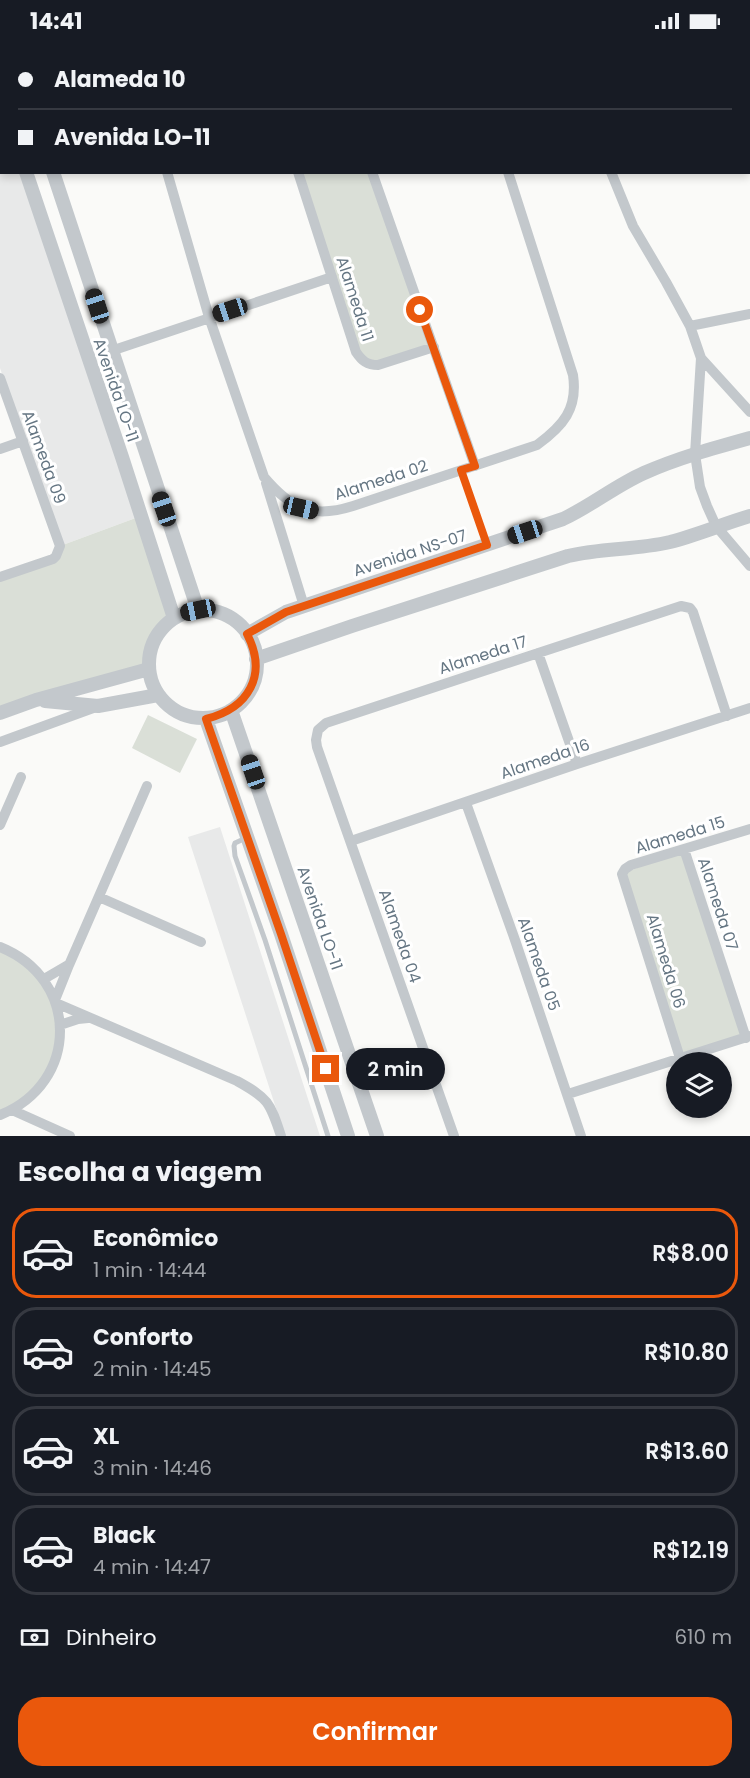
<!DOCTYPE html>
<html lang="pt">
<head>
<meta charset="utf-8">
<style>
	:root { --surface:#171b24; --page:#242831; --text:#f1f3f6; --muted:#9ea1a6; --line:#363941; --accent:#ea580c }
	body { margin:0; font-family:Poppins,sans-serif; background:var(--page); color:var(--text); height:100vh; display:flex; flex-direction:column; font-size:22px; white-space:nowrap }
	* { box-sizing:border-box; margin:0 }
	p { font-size:20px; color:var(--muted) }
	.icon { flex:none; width:33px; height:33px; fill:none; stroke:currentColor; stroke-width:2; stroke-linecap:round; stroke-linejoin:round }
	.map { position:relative; height:1094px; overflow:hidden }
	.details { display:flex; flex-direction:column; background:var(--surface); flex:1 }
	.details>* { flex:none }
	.hud { position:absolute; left:0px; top:0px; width:750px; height:132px; box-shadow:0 3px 9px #0003; display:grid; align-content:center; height:132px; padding:0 18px; background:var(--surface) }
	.fabs { position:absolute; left:666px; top:1010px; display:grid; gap:12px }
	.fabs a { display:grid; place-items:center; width:66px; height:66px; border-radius:50%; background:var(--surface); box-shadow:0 3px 9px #0003; font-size:30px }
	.end { position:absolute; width:27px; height:27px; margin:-14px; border:8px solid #ea580c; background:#fff; box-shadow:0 0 0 3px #fff }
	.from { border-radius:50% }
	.bubble { position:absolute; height:42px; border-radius:21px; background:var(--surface); box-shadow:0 3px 9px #0003; font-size:20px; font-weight:600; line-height:42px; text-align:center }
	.car { position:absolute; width:18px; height:36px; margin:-18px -9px; border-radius:8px; box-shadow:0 0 4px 2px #0007; background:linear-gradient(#222 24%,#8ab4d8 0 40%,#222 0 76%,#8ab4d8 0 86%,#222 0) }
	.hud b { display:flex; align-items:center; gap:21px; height:57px; font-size:22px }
	.hud b+b { border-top:2px solid var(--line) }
	.hud i { width:15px; height:15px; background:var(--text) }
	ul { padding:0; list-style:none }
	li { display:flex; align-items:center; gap:18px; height:90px; margin:0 12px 9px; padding:0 6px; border:3px solid var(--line); border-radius:24px }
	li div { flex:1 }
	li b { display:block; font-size:22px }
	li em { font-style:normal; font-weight:600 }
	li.selected { border-color:var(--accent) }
	li>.icon { width:54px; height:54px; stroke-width:1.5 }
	h2 { padding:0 18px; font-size:27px; line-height:72px }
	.pay { display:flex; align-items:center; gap:15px; height:66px; padding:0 18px; font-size:22px }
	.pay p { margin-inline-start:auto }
	.action { display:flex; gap:12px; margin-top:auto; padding:12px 18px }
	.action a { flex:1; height:69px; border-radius:24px; background:var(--accent); color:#fff; font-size:24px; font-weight:600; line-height:69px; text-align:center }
	.status { display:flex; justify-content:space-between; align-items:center; height:42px; padding:0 30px; background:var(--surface); direction:ltr }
	.status svg { height:16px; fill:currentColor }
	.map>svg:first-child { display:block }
	.built { fill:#e8e9e9 }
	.green { fill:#dadfd7 }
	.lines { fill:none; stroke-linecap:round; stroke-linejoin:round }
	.service { stroke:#c3c8cc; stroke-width:5 }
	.minor { stroke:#c3c8cc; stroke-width:10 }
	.tertiary { stroke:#c3c8cc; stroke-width:14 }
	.route { stroke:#ea580c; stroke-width:8 }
	.labels { text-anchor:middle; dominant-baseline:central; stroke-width:6; stroke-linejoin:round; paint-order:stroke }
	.street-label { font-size:16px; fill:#657683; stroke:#fff }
</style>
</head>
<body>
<div class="status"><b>14:41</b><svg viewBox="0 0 49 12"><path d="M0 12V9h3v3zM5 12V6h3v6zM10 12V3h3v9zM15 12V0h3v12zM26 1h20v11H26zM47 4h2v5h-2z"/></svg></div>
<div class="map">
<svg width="750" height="1094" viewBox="0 0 750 1094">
	<rect width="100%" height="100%" fill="#fafaf8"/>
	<path class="built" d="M0,46L2,50V130L28,131L141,474L60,504L0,326Z
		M220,785L320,1094H285L188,795Z"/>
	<path class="green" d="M370,130L434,305L378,323L360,316L298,131Z
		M141,474L174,576L150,607L149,627L0,671V533L56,514L60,504Z
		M148,673L197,697L180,731L132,706Z
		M684,807L746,996L680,1016L622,832Z
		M0,907L18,913L55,958L59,1005L41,1045L0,1071Z"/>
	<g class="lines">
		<path class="service" d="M461,428L487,503
			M246,796L235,801L234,804L235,814L265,898L328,1094"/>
		<path class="minor" d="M137,0V2
			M466,0V2
			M591,0V2
			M716,0V2
			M298,2L308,0
			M748,122L750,123
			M167,130L209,275L264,435C291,467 312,477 353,464L537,403C563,384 578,367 573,333L508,130
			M298,130L356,310C362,319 367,323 378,323L434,305
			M372,130L475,424
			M611,130L633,184L666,240L690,284L701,316L695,412L700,445L707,464L716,484L750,524
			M690,284L750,272
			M111,309L332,235
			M701,316L750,370
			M0,336L60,504L56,514L53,517L0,535
			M0,407L23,399
			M266,441L304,564
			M538,611L577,722
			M0,700L96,665
			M466,761L515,898L581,1094
			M0,783L21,735
			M351,799L577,722L750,666
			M684,807L746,996
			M99,855L201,900
			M0,905C80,937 80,1041 0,1073
			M44,937L68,923
			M55,958L69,923L147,744
			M56,961L237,1039C268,1056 270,1060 281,1094
			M60,983L78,977L88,976
			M680,1016L622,832L625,827L631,823L750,787
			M568,1052L750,994
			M12,1068L70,1094
			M454,1094L317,705L316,698L318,688L326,681L681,564L690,566L693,570L727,674"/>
		<path class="tertiary" d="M10,0V2
			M0,50L2,55
			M26,130L122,415L174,576
			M53,130L198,568
			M149 622a54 54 0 1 1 108 0a54 54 0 1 1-108 0Z
			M247,592L286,570L563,477C591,464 615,444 644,431C678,416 714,406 750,396
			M256,617L352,584L568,514C602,506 636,508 670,500C697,493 723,482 750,474
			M45,659L98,664L158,653
			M231,668L377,1094
			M0,671L36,658L149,627
			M206,677L281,892L348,1094"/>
	</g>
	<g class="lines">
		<path class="route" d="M326,1027L281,892L206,677C249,666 268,633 247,592L286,570L487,503L461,428L475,424L420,268"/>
	</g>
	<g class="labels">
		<g class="street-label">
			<text transform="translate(355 257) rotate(72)">Alameda 11</text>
			<text transform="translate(116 348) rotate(71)">Avenida LO-11</text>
			<text transform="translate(44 415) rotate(70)">Alameda 09</text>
			<text transform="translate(381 438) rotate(-18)">Alameda 02</text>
			<text transform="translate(410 511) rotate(-18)">Avenida NS-07</text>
			<text transform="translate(483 613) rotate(-18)">Alameda 17</text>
			<text transform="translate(545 717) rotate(-19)">Alameda 16</text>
			<text transform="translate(680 793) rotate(-17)">Alameda 15</text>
			<text transform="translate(718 862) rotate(72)">Alameda 07</text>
			<text transform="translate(320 876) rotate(71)">Avenida LO-11</text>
			<text transform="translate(400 894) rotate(71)">Alameda 04</text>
			<text transform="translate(666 919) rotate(73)">Alameda 06</text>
			<text transform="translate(539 922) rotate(71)">Alameda 05</text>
		</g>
	</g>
</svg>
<div class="fabs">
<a><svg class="icon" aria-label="layers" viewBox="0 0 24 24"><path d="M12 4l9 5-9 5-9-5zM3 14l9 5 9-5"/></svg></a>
</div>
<i class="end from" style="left:420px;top:268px"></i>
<i class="end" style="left:326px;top:1027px"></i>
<div class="bubble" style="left:346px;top:1006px;width:99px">2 min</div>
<i class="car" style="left:97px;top:264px;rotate:342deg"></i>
<i class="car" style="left:230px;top:268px;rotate:252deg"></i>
<i class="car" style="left:301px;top:466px;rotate:103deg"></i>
<i class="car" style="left:164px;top:467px;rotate:341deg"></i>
<i class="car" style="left:525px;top:490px;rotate:252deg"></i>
<i class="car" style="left:198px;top:568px;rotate:258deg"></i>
<i class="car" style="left:253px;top:730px;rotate:341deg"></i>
<div class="hud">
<b><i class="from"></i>Alameda 10</b>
<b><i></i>Avenida LO-11</b>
</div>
</div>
<section class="details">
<h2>Escolha a viagem</h2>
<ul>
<li class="selected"><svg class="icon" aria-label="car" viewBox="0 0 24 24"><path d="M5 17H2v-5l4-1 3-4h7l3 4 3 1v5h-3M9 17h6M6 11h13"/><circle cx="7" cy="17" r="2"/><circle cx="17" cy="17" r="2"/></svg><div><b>Econômico</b><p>1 min · 14:44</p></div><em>R$8.00</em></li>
<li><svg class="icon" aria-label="car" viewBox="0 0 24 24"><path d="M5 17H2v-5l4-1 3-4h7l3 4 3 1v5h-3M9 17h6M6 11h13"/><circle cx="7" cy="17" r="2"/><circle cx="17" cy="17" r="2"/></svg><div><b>Conforto</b><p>2 min · 14:45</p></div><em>R$10.80</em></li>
<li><svg class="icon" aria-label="car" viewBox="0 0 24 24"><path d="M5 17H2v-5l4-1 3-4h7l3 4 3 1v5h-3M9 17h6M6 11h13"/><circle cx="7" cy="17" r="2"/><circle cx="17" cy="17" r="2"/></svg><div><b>XL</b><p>3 min · 14:46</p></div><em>R$13.60</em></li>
<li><svg class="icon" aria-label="car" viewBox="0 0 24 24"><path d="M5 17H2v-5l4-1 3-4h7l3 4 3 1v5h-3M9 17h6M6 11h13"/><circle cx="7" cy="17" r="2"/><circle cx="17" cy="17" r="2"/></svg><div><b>Black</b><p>4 min · 14:47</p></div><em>R$12.19</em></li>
</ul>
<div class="pay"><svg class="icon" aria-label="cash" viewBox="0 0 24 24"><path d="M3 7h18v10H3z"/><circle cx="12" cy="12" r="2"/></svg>Dinheiro<p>610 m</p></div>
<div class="action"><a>Confirmar</a></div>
</section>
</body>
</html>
